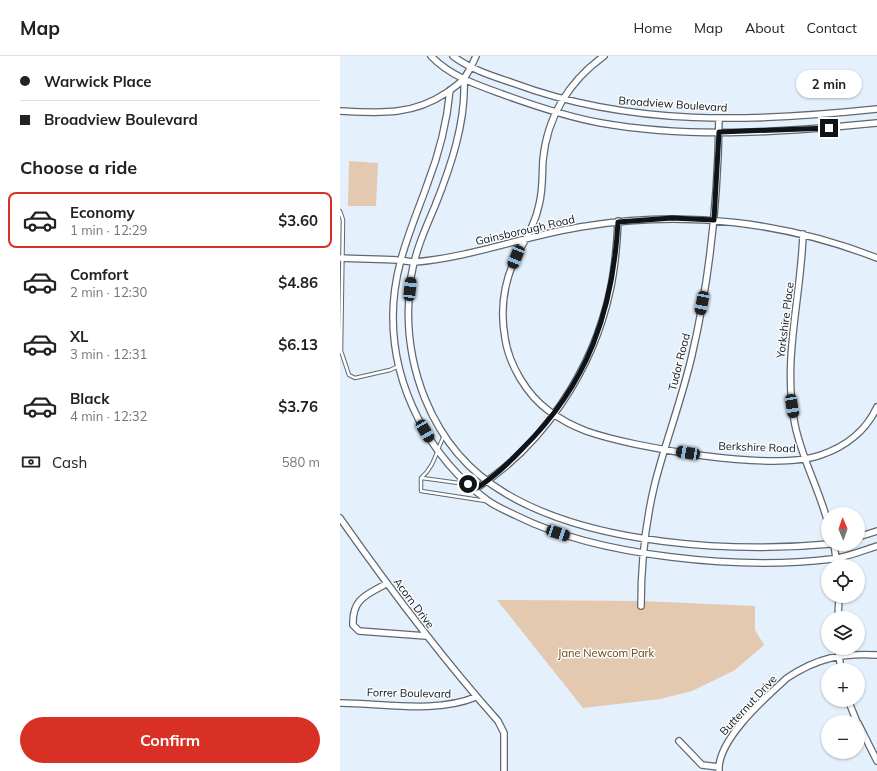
<!DOCTYPE html>
<html lang="en">
<head>
<meta charset="utf-8">
<style>
	:root { --surface:#fff; --page:#f2f2f2; --text:#222; --muted:#767676; --line:#e0e0e0; --accent:#d93025 }
	body { margin:0; font-family:Mulish,sans-serif; background:var(--page); color:var(--text); height:100vh; display:flex; flex-direction:column; font-size:15px; white-space:nowrap }
	* { box-sizing:border-box; margin:0 }
	p { font-size:13px; color:var(--muted) }
	.icon { flex:none; width:22px; height:22px; fill:none; stroke:currentColor; stroke-width:2; stroke-linecap:round; stroke-linejoin:round }
	.map { position:relative; flex:1; overflow:hidden }
	.drawer { display:flex; flex-direction:column; background:var(--surface); width:340px }
	.drawer>* { flex:none }
	.hud { display:grid; align-content:center; height:88px; padding:0 20px; background:var(--surface) }
	.needle { width:26px; rotate:358deg }
	.tools { position:absolute; left:481px; top:451px; display:grid; gap:8px }
	.tools a { display:grid; place-items:center; width:44px; height:44px; border-radius:50%; background:var(--surface); box-shadow:0 1px 3px #0004; font-size:20px }
	.end { position:absolute; width:18px; height:18px; margin:-9px; border:5px solid #101418; background:#fff; box-shadow:0 0 0 2px #fff }
	.from { border-radius:50% }
	.bubble { position:absolute; height:28px; border-radius:14px; background:var(--surface); box-shadow:0 1px 3px #0004; font-size:13px; font-weight:700; line-height:28px; text-align:center }
	.car { position:absolute; width:12px; height:24px; margin:-12px -6px; border-radius:5px; box-shadow:0 0 3px 1px #0007; background:linear-gradient(#222 24%,#8ab4d8 0 40%,#222 0 76%,#8ab4d8 0 86%,#222 0) }
	.hud b { display:flex; align-items:center; gap:14px; height:38px; font-size:15px }
	.hud b+b { border-top:1px solid var(--line) }
	.hud i { width:10px; height:10px; background:var(--text) }
	ul { padding:0; list-style:none }
	li { display:flex; align-items:center; gap:12px; height:56px; margin:0 8px 6px; padding:0 12px; border:2px solid transparent; border-radius:8px }
	li div { flex:1 }
	li b { display:block; font-size:15px }
	li em { font-style:normal; font-weight:700 }
	li.active { border-color:var(--accent) }
	li>.icon { width:36px; height:36px; stroke-width:1.5 }
	h2 { padding:0 20px; font-size:18px; line-height:48px }
	.pay { display:flex; align-items:center; gap:10px; height:44px; padding:0 20px; font-size:15px }
	.pay p { margin-inline-start:auto }
	.action { display:flex; gap:8px; margin-top:auto; padding:8px 20px }
	.action a { flex:1; height:46px; border-radius:24px; background:var(--accent); color:#fff; font-size:16px; font-weight:700; line-height:46px; text-align:center }
	header { display:flex; align-items:center; gap:24px; box-sizing:border-box; height:56px; padding:0 20px; background:var(--surface); border-bottom:1px solid var(--line) }
	header strong { font-size:19px }
	nav { display:flex; gap:22px; margin-inline-start:auto; font-size:14px }
	main { display:flex; flex:1; min-height:0 }
	.map>svg:first-child { display:block }
	.green { fill:#e2c9b0 }
	.lines { fill:none; stroke-linecap:round; stroke-linejoin:round }
	.lane-casing { stroke:#5e6871; stroke-width:4.5 }
	.street-casing { stroke:#5e6871; stroke-width:8 }
	.lane { stroke:#fff; stroke-width:2.5 }
	.street { stroke:#fff; stroke-width:5.5 }
	.route { stroke:#101418; stroke-width:5 }
	.labels { text-anchor:middle; dominant-baseline:central; stroke-width:3; stroke-linejoin:round; paint-order:stroke }
	.street-label { font-size:11px; fill:#101418; stroke:#fafcfe }
	.park-label { font-size:11px; fill:#6e4308; stroke:#fafcfe }
</style>
</head>
<body>
<header>
<strong>Map</strong>
<nav><a>Home</a><a>Map</a><a>About</a><a>Contact</a></nav>
</header>
<main>
<section class="drawer">
<div class="hud">
<b><i class="from"></i>Warwick Place</b>
<b><i></i>Broadview Boulevard</b>
</div>
<h2>Choose a ride</h2>
<ul>
<li class="active"><svg class="icon" aria-label="car" viewBox="0 0 24 24"><path d="M5 17H2v-5l4-1 3-4h7l3 4 3 1v5h-3M9 17h6M6 11h13"/><circle cx="7" cy="17" r="2"/><circle cx="17" cy="17" r="2"/></svg><div><b>Economy</b><p>1 min · 12:29</p></div><em>$3.60</em></li>
<li><svg class="icon" aria-label="car" viewBox="0 0 24 24"><path d="M5 17H2v-5l4-1 3-4h7l3 4 3 1v5h-3M9 17h6M6 11h13"/><circle cx="7" cy="17" r="2"/><circle cx="17" cy="17" r="2"/></svg><div><b>Comfort</b><p>2 min · 12:30</p></div><em>$4.86</em></li>
<li><svg class="icon" aria-label="car" viewBox="0 0 24 24"><path d="M5 17H2v-5l4-1 3-4h7l3 4 3 1v5h-3M9 17h6M6 11h13"/><circle cx="7" cy="17" r="2"/><circle cx="17" cy="17" r="2"/></svg><div><b>XL</b><p>3 min · 12:31</p></div><em>$6.13</em></li>
<li><svg class="icon" aria-label="car" viewBox="0 0 24 24"><path d="M5 17H2v-5l4-1 3-4h7l3 4 3 1v5h-3M9 17h6M6 11h13"/><circle cx="7" cy="17" r="2"/><circle cx="17" cy="17" r="2"/></svg><div><b>Black</b><p>4 min · 12:32</p></div><em>$3.76</em></li>
</ul>
<div class="pay"><svg class="icon" aria-label="cash" viewBox="0 0 24 24"><path d="M3 7h18v10H3z"/><circle cx="12" cy="12" r="2"/></svg>Cash<p>580 m</p></div>
<div class="action"><a>Confirm</a></div>
</section>
<div class="map">
<svg width="537" height="715" viewBox="0 0 537 715">
	<rect width="100%" height="100%" fill="#e4f0fb"/>
	<path class="green" d="M9,105L38,107L36,150H8Z
		M157,544L301,545L415,550V574L424,589L395,614L352,635L320,643L243,652Z"/>
	<g class="lines">
		<defs>
			<path id="lane" d="M0,155L3,164L1,295L9,319L15,322L50,314L59,310
				M104,380C96,395 95,410 81,422V435L146,445
				M82,422L126,428"/>
			<path id="street" d="M91,0C110,20 137,29 162,38C195,50 227,61 261,67C352,83 446,76 537,67
				M113,0C130,13 152,20 173,27C291,71 414,66 537,53
				M264,0C229,25 207,61 203,104C202,119 203,134 199,149C195,169 185,183 176,201C164,226 160,254 165,282C169,309 187,339 209,355C220,363 233,370 246,375C294,392 433,416 481,399C505,391 526,375 537,351
				M124,23C126,66 111,110 95,150C85,173 75,196 71,221C59,304 90,393 165,437C251,489 393,497 490,488
				M110,34C107,67 99,98 87,129C71,174 53,211 53,261C53,332 90,402 147,444C156,451 167,455 177,460C260,501 400,514 492,503C507,501 522,495 537,490
				M0,55C39,57 72,60 106,37C112,33 121,27 125,21C129,15 133,7 136,0
				M463,178C461,243 442,304 455,369C462,403 479,433 488,467
				M0,202C19,203 38,203 57,204C63,204 69,206 75,206C134,201 189,178 247,170C345,154 445,166 537,202
				M135,433C203,390 253,314 270,235C275,212 277,189 278,165
				M0,462C50,533 101,601 158,665L164,677V715
				M518,481L537,475
				M494,488L497,510
				M46,528C26,539 12,543 13,569L19,575L86,580
				M301,550C301,509 305,468 315,427C326,384 342,343 352,299C370,222 378,141 379,62
				M498,562L499,540
				M498,592L501,614
				M508,644L517,666
				M0,647C44,647 94,658 136,641
				M518,667L537,705
				M339,685L362,709L379,711
				M379,715C377,684 425,642 447,622C477,602 501,597 537,599"/>
		</defs>
		<use href="#lane" class="lane-casing"/>
		<use href="#street" class="street-casing"/>
		<use href="#lane" class="lane"/>
		<use href="#street" class="street"/>
	</g>
	<g class="lines">
		<path class="route" d="M128,428L135,433C153,422 168,408 183,392C248,328 273,255 278,166L332,162L374,164L379,76L489,72"/>
	</g>
	<g class="labels">
		<g class="street-label">
			<text transform="translate(333 48) rotate(4)">Broadview Boulevard</text>
			<text transform="translate(185 174) rotate(-13)">Gainsborough Road</text>
			<text transform="translate(445 264) rotate(-83)">Yorkshire Place</text>
			<text transform="translate(339 306) rotate(-76)">Tudor Road</text>
			<text transform="translate(417 391) rotate(2)">Berkshire Road</text>
			<text transform="translate(74 547) rotate(53)">Acorn Drive</text>
			<text transform="translate(69 637) rotate(1)">Forrer Boulevard</text>
			<text transform="translate(408 649) rotate(-47)">Butternut Drive</text>
		</g>
		<g class="park-label">
			<text x="266" y="597">Jane Newcom Park</text>
		</g>
	</g>
</svg>
<div class="tools">
<a><svg class="needle" viewBox="-14 -14 28 28"><path d="M0-13l5 13h-10z" fill="#e53935"/><path d="M0 13l5-13h-10z" fill="#767676"/></svg></a>
<a><svg class="icon" aria-label="locate" viewBox="0 0 24 24"><circle cx="12" cy="12" r="6"/><path d="M12 2v4M12 18v4M2 12h4M18 12h4"/></svg></a>
<a><svg class="icon" aria-label="layers" viewBox="0 0 24 24"><path d="M12 4l9 5-9 5-9-5zM3 14l9 5 9-5"/></svg></a>
<a>+</a>
<a>−</a>
</div>
<i class="end from" style="left:128px;top:428px"></i>
<i class="end" style="left:489px;top:72px"></i>
<div class="bubble" style="left:456px;top:14px;width:66px">2 min</div>
<i class="car" style="left:176px;top:201px;rotate:202deg"></i>
<i class="car" style="left:70px;top:233px;rotate:6deg"></i>
<i class="car" style="left:362px;top:247px;rotate:191deg"></i>
<i class="car" style="left:452px;top:350px;rotate:171deg"></i>
<i class="car" style="left:85px;top:375px;rotate:150deg"></i>
<i class="car" style="left:348px;top:397px;rotate:280deg"></i>
<i class="car" style="left:218px;top:477px;rotate:108deg"></i>
</div>
</main>
</body>
</html>
